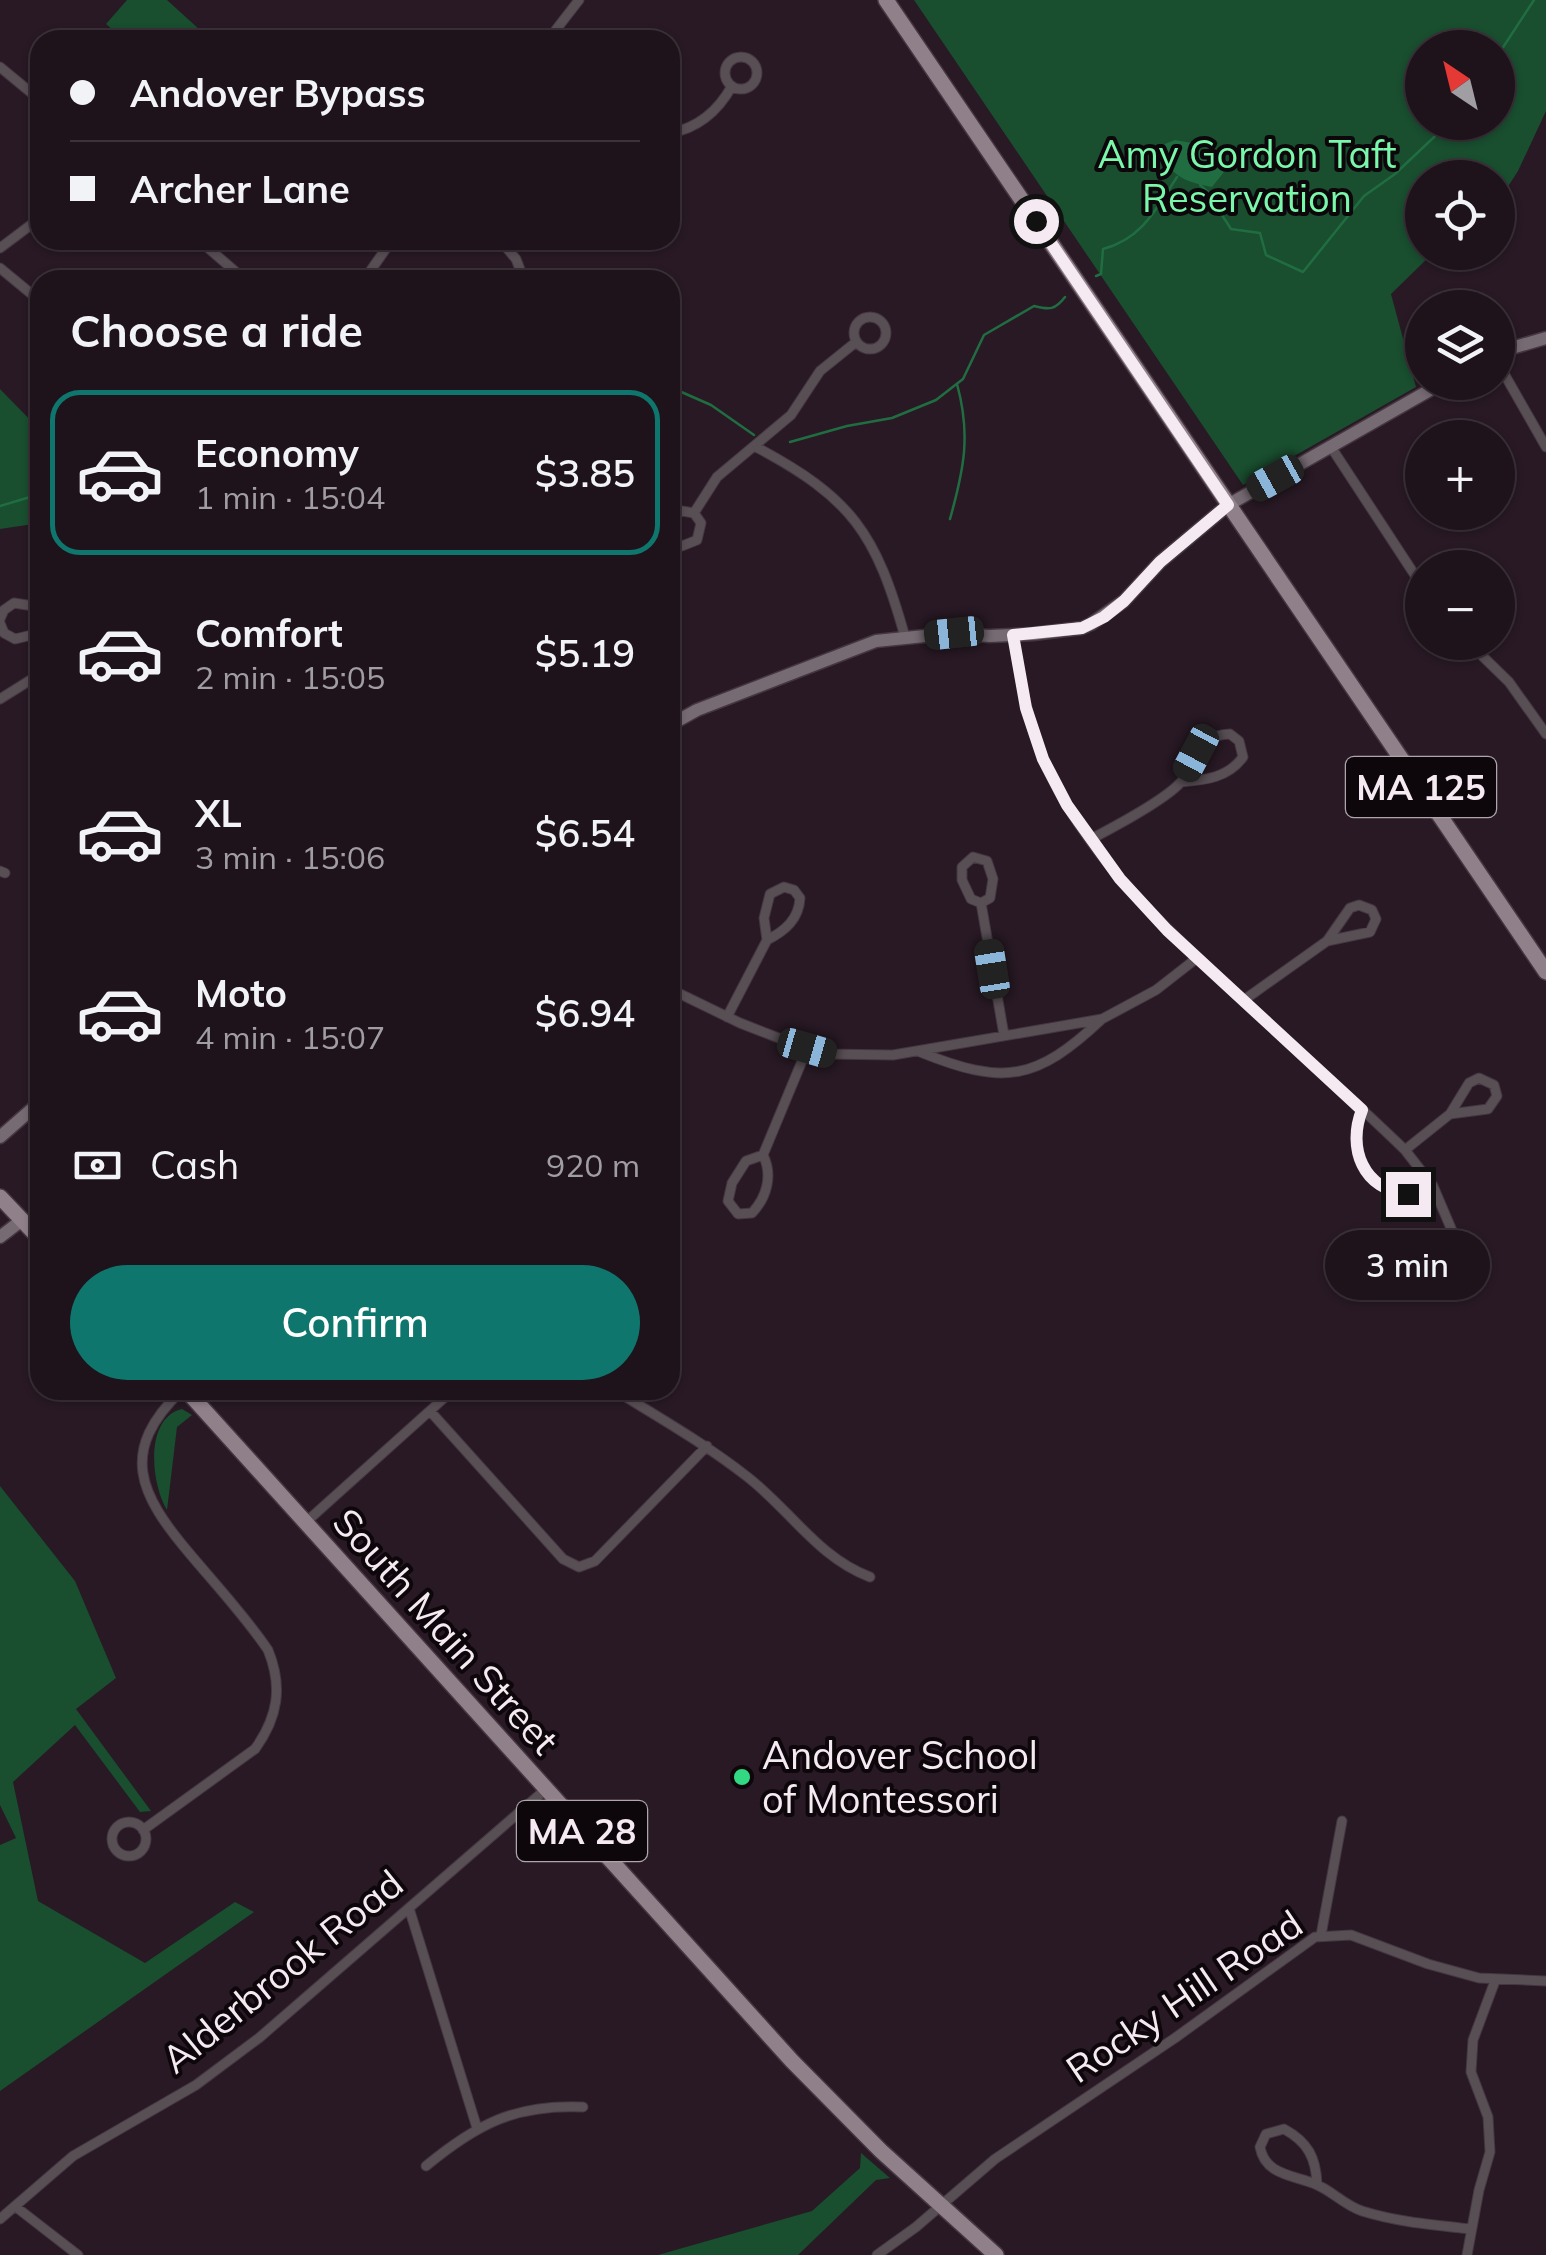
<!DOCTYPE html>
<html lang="en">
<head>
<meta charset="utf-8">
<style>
	:root { --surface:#1e131b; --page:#261c24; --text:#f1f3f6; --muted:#a19ea3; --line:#3c323a; --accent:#0f766e }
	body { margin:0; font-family:Mulish,sans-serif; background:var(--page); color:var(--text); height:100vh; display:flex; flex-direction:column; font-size:38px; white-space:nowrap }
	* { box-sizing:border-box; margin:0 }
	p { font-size:32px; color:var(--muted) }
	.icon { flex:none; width:55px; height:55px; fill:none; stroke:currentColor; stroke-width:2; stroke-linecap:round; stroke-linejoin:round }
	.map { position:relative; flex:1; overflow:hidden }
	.sheet { position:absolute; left:30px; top:270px; width:650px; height:1130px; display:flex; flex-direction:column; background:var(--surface); border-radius:30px; box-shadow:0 2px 8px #0004,0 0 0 2px var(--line) }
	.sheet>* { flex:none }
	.banner { position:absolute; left:30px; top:30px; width:650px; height:220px; border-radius:30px; box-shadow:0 2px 8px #0004,0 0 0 2px var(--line); display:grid; align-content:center; height:220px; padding:0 40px; background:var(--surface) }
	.needle { width:65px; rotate:325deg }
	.controls { position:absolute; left:1405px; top:30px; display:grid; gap:20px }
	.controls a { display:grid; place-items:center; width:110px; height:110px; border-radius:50%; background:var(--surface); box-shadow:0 2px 8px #0004,0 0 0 2px var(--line); font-size:50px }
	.end { position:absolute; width:45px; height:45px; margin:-22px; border:12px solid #f5eaf1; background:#111; box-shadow:0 0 0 5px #111 }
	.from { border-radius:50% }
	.bubble { position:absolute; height:70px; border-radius:35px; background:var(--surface); box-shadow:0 2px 8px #0004,0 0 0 2px var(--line); font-size:32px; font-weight:600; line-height:70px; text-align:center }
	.car { position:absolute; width:30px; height:60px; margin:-30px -15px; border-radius:12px; box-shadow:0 0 8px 2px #0007; background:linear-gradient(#222 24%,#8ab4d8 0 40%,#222 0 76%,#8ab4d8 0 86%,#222 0) }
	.banner b { display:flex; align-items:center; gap:35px; height:95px; font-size:38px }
	.banner b+b { border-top:2px solid var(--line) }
	.banner i { width:25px; height:25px; background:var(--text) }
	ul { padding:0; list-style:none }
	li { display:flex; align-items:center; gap:30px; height:165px; margin:0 20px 15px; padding:0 20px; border:5px solid transparent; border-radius:30px }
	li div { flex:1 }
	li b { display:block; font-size:38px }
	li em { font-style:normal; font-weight:600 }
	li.active { border-color:var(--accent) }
	li>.icon { width:90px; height:90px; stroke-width:1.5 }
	h2 { padding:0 40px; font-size:45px; line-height:120px }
	.pay { display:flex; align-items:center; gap:25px; height:110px; padding:0 40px; font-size:38px }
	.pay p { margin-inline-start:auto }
	.button { display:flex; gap:20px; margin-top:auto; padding:20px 40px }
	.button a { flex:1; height:115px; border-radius:60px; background:var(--accent); color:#fff; font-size:40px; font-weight:600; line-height:115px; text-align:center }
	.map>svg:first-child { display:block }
	.green { fill:#194e2f; fill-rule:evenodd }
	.water { fill:#216d42 }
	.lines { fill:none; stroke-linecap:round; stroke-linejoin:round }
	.stream { stroke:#216d42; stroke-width:2.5 }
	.street-casing { stroke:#453641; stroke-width:11 }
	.secondary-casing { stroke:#453641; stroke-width:15 }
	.primary-casing { stroke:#453641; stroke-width:18 }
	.street { stroke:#584f55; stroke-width:9 }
	.secondary { stroke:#776b73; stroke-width:12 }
	.primary { stroke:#90808a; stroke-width:15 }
	.route { stroke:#f5eaf1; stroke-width:12 }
	.poi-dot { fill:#33d882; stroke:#0d070b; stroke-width:4 }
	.labels { text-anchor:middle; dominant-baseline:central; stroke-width:8; stroke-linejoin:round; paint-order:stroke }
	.shield { fill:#0d070b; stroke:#afa6ac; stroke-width:2.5 }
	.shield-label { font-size:35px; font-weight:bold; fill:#f5eaf1 }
	.park-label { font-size:38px; fill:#79f7aa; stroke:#0d070b }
	.street-label { font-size:38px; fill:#f5eaf1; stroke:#0d070b }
	.poi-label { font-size:38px; fill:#f5eaf1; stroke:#0d070b; text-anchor:start }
</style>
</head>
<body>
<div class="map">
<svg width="1546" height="2255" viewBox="0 0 1546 2255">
	<rect width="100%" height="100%" fill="#281924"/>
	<path class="green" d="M127,0H167L211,40H124L106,24Z
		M914,0H1546V111L1518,171L1498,202V178H1422V252L1433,253L1391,294L1416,387L1243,485ZM1422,48H1498V122H1422Z
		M0,389L40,430V523L0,529Z
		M182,1409L192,1415L177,1427L167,1510C151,1484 144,1418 182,1409Z
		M0,1486L75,1581L116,1678L76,1709L151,1811L140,1812L75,1725L13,1782L38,1901L145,1963L235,1902L254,1912L0,2091V1845L16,1838L0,1805Z
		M861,2153L890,2178L876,2180L798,2255H658L812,2211L860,2168Z"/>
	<path class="water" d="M1175,140L1192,143L1224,172L1212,187C1184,182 1167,175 1160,146Z"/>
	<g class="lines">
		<path class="stream" d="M1498,55L1534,0
			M1200,185L1218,201L1222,215L1231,229L1260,233L1266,255L1303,272L1364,196L1395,174L1450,122
			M1096,276L1101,274L1103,249C1142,239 1156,209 1177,177
			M670,387L711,405L754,435
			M790,442L847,426L892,418L936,400L963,379L984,335L1034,306C1050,310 1055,310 1065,297
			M0,506L40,494
			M950,519C964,469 971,435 957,384"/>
		<defs>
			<path id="street" d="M548,40L579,0
				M725 73a16 16 0 1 1 32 0a16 16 0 1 1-32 0Z
				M0,67L40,100
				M670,133C699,128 718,111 732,86
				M199,240L245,280
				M500,240L516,259L524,280
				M0,248L40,218
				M0,268L40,301
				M364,280L392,240
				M854 333a16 16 0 1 1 32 0a16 16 0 1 1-32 0Z
				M1498,363L1546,447
				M756,447C852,498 876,533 905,637
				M1331,447L1422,586
				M694,513L717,477L791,415L820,371L856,342
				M670,518L682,511L694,513
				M670,539L682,546L697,540L701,523L694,513
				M0,619L4,610L14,603L40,607
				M0,623L4,633L15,639L40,633
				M1013,635C1020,677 1027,721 1044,761C1085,855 1163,926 1237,994C1293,1046 1350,1097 1405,1150L1433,1186L1453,1233
				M1468,642L1509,682L1546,734
				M0,699L40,674
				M1091,839C1114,827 1165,800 1181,782C1198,764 1198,734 1230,734L1239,741L1243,757C1228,778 1205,780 1181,782
				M0,871L5,873
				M981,903L971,899L962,880V867L973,857L987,861L993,879L990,898L981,903L1004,1035
				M670,989L740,1023L807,1049L827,1054L893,1055L1102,1019L1156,990L1197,958
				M1244,1000L1327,941L1350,908L1359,905L1372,910L1376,919L1370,932L1327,941
				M727,1017L767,940L764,918L770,894L784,887L794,890L800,898C799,919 785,931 767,940
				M920,1052C1004,1086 1036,1081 1102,1019
				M1363,1110C1340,1163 1378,1207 1433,1186
				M1405,1150L1450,1114L1469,1083L1479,1078L1494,1085L1497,1096L1488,1109L1450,1114
				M763,1155L746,1161L732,1183L728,1201L738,1214L752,1213C767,1197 773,1175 763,1155L807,1049
				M615,1390C659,1418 704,1443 745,1475C789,1508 817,1557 870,1577
				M430,1411L563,1559L579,1567L595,1561L707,1446
				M306,1522L453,1390
				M112 1839a17 17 0 1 1 34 0a17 17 0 1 1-34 0Z
				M143,1830L255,1749C278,1717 283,1687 268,1650C245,1616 216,1585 190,1554C139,1494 118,1451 182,1390
				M409,1908L477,2128
				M1321,1935L1342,1821
				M426,2166C477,2124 515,2104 583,2107
				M1317,2184C1316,2158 1308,2142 1284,2129L1266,2134L1260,2147C1265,2175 1293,2175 1315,2184C1331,2190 1344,2205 1362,2211C1397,2222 1434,2225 1471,2229
				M16,2207L78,2255
				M0,2219L73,2156L196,2085L259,2038L545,1790
				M877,2255L916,2227L995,2159L1175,2038L1315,1937L1351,1935L1428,1964L1479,1978L1546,1981
				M1467,2255L1479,2190L1490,2152L1488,2117L1471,2072L1473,2040L1495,1981"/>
			<path id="secondary" d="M1498,352L1546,338
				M670,725L697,710L876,641L954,633L989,636L1033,634L1082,628L1091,624L1124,601L1160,562L1228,505L1444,382
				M0,1137L40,1102
				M0,1237L22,1220"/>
			<path id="primary" d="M886,0L1546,972
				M0,1197L40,1239
				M186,1390L792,2061L881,2151L996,2255"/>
		</defs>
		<use href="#street" class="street-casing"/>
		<use href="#secondary" class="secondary-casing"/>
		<use href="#primary" class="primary-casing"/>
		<use href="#street" class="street"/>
		<use href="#secondary" class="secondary"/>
		<use href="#primary" class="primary"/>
	</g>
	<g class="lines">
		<path class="route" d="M1036,221L1228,505L1160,562L1124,601L1104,617L1082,628L1013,635L1026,708L1043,759L1067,805L1120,879L1167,930L1362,1110C1347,1148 1363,1190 1408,1194"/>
	</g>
	<circle class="poi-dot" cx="742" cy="1777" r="10"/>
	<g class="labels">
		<g class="shield">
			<rect x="1346" y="757" width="150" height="60" rx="8"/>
			<rect x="517" y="1801" width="130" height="60" rx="8"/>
		</g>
		<g class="shield-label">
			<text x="1421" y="787">MA 125</text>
			<text x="582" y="1831">MA 28</text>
		</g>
		<g class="park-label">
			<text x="1247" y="154">Amy Gordon Taft<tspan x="1247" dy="44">Reservation</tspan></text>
		</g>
		<g class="street-label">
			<text transform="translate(446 1631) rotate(48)">South Main Street</text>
			<text transform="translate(282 1971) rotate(-39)">Alderbrook Road</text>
			<text transform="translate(1184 1996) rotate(-34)">Rocky Hill Road</text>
		</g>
		<g class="poi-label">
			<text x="762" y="1755">Andover School<tspan x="762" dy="44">of Montessori</tspan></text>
		</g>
	</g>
</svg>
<div class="controls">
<a><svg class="needle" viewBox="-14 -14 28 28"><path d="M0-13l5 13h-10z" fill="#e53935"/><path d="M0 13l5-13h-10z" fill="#a19ea3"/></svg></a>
<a><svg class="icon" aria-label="locate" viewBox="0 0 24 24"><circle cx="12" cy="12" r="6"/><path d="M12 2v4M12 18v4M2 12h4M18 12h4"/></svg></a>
<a><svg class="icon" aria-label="layers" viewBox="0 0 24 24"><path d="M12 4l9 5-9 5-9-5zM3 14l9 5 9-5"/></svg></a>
<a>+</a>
<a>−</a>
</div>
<i class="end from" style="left:1036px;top:221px"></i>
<i class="end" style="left:1408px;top:1194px"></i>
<div class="bubble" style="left:1325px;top:1230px;width:165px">3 min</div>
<i class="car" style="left:1275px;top:478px;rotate:241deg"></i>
<i class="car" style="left:954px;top:633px;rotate:264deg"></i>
<i class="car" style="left:1196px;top:753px;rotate:208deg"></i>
<i class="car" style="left:992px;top:969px;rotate:351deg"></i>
<i class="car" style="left:807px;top:1048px;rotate:106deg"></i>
<div class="banner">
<b><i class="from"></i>Andover Bypass</b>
<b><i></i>Archer Lane</b>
</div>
<section class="sheet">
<h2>Choose a ride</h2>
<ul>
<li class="active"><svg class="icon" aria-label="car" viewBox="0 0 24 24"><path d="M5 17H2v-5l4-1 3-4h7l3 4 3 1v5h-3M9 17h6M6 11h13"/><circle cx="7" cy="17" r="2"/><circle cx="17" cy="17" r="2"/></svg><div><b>Economy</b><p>1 min · 15:04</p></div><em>$3.85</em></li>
<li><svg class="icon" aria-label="car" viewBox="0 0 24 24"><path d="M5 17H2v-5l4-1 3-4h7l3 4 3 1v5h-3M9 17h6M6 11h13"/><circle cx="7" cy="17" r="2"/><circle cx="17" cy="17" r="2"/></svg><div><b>Comfort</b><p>2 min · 15:05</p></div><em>$5.19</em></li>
<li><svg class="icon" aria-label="car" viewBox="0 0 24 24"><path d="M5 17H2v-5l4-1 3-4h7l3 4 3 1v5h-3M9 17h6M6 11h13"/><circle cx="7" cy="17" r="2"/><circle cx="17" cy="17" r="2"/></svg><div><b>XL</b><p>3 min · 15:06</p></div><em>$6.54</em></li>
<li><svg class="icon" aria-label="car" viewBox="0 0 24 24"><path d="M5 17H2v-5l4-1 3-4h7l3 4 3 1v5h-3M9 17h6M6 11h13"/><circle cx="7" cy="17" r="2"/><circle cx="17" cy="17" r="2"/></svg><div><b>Moto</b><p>4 min · 15:07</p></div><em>$6.94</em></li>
</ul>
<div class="pay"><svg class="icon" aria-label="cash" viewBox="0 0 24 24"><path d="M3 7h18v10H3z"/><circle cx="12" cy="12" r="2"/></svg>Cash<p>920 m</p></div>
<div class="button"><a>Confirm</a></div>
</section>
</div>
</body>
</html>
